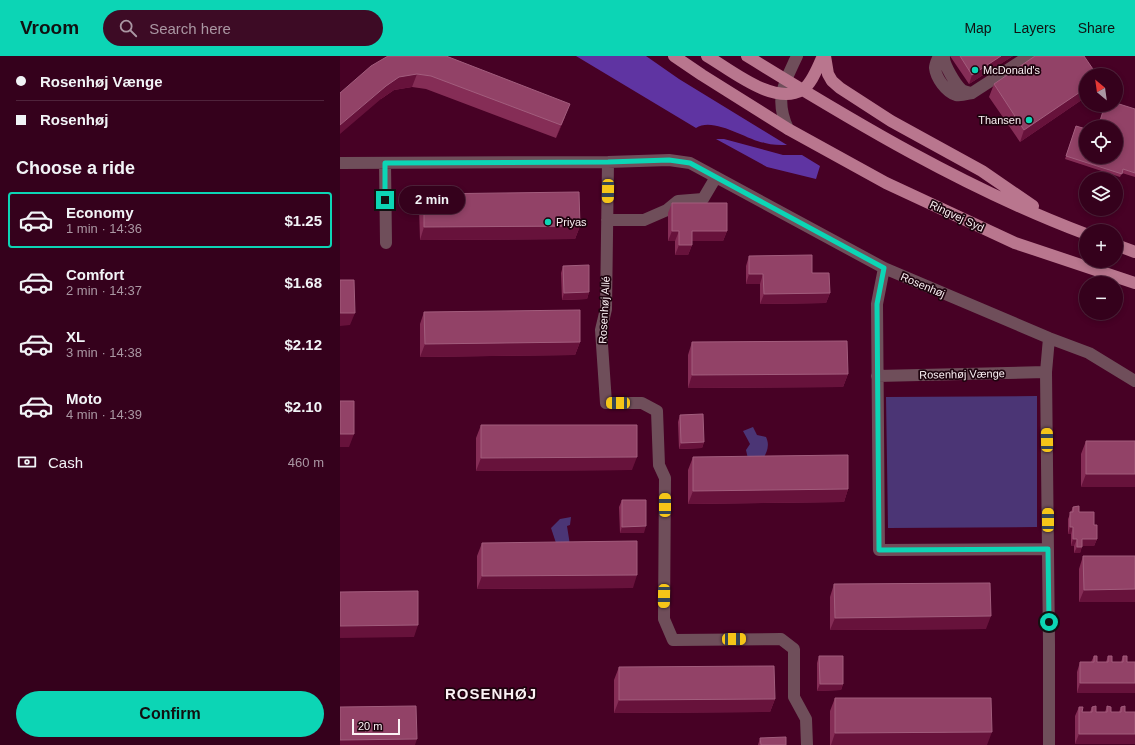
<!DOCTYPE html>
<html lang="en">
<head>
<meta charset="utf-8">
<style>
	:root { --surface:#35011c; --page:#3d0b25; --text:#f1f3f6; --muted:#aa97a3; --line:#4f233b; --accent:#0cd5b5 }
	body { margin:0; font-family:Helvetica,sans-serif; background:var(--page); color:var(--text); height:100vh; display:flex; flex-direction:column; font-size:15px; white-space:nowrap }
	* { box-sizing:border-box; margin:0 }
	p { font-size:13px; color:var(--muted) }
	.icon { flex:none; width:22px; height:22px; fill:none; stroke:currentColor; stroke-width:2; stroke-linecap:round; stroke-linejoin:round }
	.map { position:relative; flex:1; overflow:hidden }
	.panel { display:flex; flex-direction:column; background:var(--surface); width:340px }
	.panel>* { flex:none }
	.guide { display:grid; align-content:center; height:88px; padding:0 16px; background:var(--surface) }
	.needle { width:26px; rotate:331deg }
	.controls { position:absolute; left:739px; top:12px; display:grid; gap:8px }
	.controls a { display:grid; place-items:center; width:44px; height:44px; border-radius:50%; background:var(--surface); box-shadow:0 2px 6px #0003,0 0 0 1px var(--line); font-size:20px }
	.scale { position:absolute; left:12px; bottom:10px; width:48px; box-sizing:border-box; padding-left:4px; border:2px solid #fbf1f4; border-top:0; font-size:11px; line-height:14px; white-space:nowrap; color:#fbf1f4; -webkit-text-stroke:3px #1e030e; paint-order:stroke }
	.end { position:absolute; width:18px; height:18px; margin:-9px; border:5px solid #0cd5b5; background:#111; box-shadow:0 0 0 2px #111 }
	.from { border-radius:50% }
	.bubble { position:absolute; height:28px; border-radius:14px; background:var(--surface); box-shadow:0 2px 6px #0003,0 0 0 1px var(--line); font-size:13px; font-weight:800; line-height:28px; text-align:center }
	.car { position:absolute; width:12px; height:24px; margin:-12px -6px; border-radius:5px; box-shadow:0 0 3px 1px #0007; background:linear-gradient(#f5c518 24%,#345 0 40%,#f5c518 0 76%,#345 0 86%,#f5c518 0) }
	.guide b { display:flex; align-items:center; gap:14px; height:38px; font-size:15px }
	.guide b+b { border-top:1px solid var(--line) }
	.guide i { width:10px; height:10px; background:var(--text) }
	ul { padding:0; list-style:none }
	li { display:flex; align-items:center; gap:12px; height:56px; margin:0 8px 6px; padding:0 8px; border:2px solid transparent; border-radius:4px }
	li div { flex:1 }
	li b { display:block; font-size:15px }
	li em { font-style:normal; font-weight:800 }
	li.on { border-color:var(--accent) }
	li>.icon { width:36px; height:36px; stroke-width:1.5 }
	h2 { padding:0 16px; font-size:18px; line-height:48px }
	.pay { display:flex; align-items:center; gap:10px; height:44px; padding:0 16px; font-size:15px }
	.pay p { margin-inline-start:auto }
	.cta { display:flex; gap:8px; margin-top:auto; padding:8px 16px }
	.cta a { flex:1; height:46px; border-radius:24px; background:var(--accent); color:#111; font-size:16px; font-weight:800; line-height:46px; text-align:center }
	header { display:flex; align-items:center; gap:24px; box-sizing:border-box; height:56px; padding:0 20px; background:var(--accent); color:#111 }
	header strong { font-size:19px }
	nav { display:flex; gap:22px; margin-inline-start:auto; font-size:14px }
	.search { width:280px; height:36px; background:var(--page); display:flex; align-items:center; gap:10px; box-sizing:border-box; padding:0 14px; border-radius:22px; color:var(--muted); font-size:15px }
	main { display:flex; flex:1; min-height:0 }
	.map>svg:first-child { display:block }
	.green { fill:#4b3575 }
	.forest { fill:#5f34a2 }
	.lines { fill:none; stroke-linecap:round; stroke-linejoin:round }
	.minor { stroke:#6f4e5a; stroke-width:12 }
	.major { stroke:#b9768e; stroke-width:12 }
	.wall { fill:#852d56 }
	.shaded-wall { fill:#67123b }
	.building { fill:#924267; stroke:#a25d7d }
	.route { stroke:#0cd5b5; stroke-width:5 }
	.poi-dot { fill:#0cd5b5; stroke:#1e030e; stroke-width:1.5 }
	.labels { text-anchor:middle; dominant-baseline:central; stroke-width:3.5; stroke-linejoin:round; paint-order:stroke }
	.poi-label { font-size:11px; fill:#fbf1f4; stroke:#1e030e; text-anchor:start }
	.street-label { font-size:11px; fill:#fbf1f4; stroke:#1e030e }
	.district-label { font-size:15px; font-weight:bold; letter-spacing:1px; fill:#fbf1f4; stroke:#1e030e }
</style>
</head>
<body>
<header>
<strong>Vroom</strong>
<div class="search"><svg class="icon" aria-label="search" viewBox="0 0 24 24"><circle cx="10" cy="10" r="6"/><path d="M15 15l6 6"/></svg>Search here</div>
<nav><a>Map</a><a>Layers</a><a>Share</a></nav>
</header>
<main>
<section class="panel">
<div class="guide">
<b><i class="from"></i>Rosenhøj Vænge</b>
<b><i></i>Rosenhøj</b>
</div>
<h2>Choose a ride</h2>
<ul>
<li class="on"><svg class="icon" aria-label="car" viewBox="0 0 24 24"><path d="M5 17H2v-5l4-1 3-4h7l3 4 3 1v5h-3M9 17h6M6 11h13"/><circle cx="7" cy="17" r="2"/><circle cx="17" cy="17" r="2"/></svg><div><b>Economy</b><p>1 min · 14:36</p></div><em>$1.25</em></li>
<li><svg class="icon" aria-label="car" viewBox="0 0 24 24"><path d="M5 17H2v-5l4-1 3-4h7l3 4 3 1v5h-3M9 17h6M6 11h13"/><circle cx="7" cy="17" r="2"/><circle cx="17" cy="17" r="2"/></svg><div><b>Comfort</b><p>2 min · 14:37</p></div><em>$1.68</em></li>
<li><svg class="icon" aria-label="car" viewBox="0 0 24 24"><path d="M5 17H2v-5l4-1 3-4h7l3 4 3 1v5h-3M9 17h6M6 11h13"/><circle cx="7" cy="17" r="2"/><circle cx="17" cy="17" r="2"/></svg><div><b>XL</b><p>3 min · 14:38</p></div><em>$2.12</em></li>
<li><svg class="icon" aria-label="car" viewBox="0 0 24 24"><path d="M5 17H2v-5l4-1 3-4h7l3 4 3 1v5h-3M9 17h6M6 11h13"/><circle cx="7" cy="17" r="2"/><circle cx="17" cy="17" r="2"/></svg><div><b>Moto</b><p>4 min · 14:39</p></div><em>$2.10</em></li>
</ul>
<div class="pay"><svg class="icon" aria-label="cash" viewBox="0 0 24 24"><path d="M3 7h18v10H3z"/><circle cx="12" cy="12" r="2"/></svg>Cash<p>460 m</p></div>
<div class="cta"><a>Confirm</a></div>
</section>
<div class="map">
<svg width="795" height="689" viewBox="0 0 795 689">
	<rect width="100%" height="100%" fill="#470125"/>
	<path class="green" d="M697,340V471L548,472L546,341Z
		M413,371L417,379L426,381C430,389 427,396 423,403H408L406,394L410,388L403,375Z
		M231,461L230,469L227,470L230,489L217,490L211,472L220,463Z"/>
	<path class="forest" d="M236,0H306L339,23L447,89C440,89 432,89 425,87C407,84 373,60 356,72Z
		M376,83H384L443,99H462L480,110L476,123L427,111Z"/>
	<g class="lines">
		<path class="minor" d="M599,0C597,4 595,8 595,12C596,22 606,36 616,39C621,40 627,38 632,37L689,0
			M604,0C603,8 616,29 622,34C625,36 628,36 632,37
			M448,73C434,42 444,28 457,0
			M268,106L266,253L261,274L266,347H302L317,355L319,409L325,422L324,563L333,584L441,583L454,593V641L466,663L467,689
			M0,107L268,106L329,104L350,107L544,212L709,282L749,297L795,325
			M45,107L46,187
			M267,164H304L327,154L338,145L363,143L376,121
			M544,212L537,248L539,494L708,493
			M537,320L706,316
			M709,689V588L706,316L709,282"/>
		<path class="major" d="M334,0L362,19L448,73L546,127L675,187L795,227
			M367,0C391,14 434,50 462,34C472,28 478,10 483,0
			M407,0C516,67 626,133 746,178
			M485,0L488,18L492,25L500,32L551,65L642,115L693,150
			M776,189L795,196"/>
	</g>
	<path class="wall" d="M48,0L225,61L216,82L86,33L72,31L54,34L41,43Z
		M610,0H673L629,28Z
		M746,19V41L680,86L649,41L654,28Z
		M795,53V121L782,117L780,121L725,103L736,70L746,101Z
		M84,138L240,170L235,183L80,184L79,151Z
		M332,147L387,175L383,185H352V189L348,199H335V185H328V157Z
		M409,200L472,217L490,237L486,247L420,248V228H406V210Z
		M223,210L249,236L247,243L222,244L221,217Z
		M84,256L240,286L235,299L80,301V268Z
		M352,286L508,318L503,331L348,332V299Z
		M340,359L364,386L362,392L339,393L338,366Z
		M141,369L292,414L136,415V382Z
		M746,385H795L741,431V398Z
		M353,401L508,433L504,446L348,448V414Z
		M282,444L304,477H280L279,451Z
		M733,451L739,456L754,469L757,483L754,490H742L740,497H734V490H731V478H728V463Z
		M142,487L293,532L137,533V500Z
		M743,500H795V546H739V513Z
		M494,528L646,573L490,574V541Z
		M479,600L503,628L501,634L477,635V607Z
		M754,600L757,606H766L768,600L772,606H781L783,600L787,606H795V605V637H737V616L740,606H751Z
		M279,611L435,643L430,656L274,657V624Z
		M495,642L647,689H490V655Z
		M767,650L771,656H779L781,651L785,656H795V688H735V660L739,651L742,656H750L752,651L756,656H765Z
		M420,682L446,689H418Z"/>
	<path class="shaded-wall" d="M661,0H673L629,28L632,19Z
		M77,18L72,31L54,34L41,43L0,78V69L46,30L59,21Z
		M746,32V41L680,86L684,74Z
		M230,48L225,61L216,82L221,69Z
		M240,170L235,183L80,184L84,171Z
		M332,175H339L335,185H328Z
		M352,175H387L383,185H348Z
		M339,189H352L348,199H335Z
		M409,218H423L420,228H406Z
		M249,236L247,243L222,244L224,237Z
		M490,237L486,247L420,248L424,238Z
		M0,257H15L10,269L0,270Z
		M240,286L235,299L80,301L85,288Z
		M508,318L503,331L348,332L352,319Z
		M0,378H14L9,391H0Z
		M364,386L362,392L339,393L341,387Z
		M297,401L292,414L136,415L141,402Z
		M746,418H795V431H741Z
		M508,433L504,446L348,448L353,435Z
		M306,470L304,477H280L282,471Z
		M730,471H733L731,478H728Z
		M733,483H737L734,490H731Z
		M742,483H757L754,490H740Z
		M737,491H742L740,497H734Z
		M297,519L293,532L137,533L142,520Z
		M795,533V546H739L744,534Z
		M651,560L646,573L490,574L495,562Z
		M78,569L74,581L0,582V570Z
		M740,627H795V637H737Z
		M480,628H503L501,634L477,635Z
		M435,643L430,656L274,657L279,644Z
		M652,676L647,689H491L495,677Z
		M739,678H795V688H735Z
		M77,683L75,689H0V684Z"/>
	<path class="building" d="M48,0H106L230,48L221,69L91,20L77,18L59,21L46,30L0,69V37L31,10Z
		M620,0H661L632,19Z
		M695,0H744L757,19H746V32L684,74L654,28Z
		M776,47L795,53V117L783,113L782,118L726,100L736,70L746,73V101H776V71H758L765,49H776Z
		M239,136L240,170L84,171V138Z
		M332,147H387V175H352V189H339V175H332Z
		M472,199V217H489L490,237L424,238L423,218H409V200Z
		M249,209V236L224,237L223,210Z
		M0,224H14L15,257H0Z
		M240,254V286L85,288L84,256Z
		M507,285L508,318L352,319V286Z
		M0,345H14V378H0Z
		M363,358L364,386L341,387L340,359Z
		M141,369H297V401L141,402Z
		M746,385H795V418H746Z
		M508,399V433L353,435V401Z
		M282,444H306V470L282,471Z
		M739,450V456H754V469H757V483H742V491H737V483H733V471H730V456H733V451Z
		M297,485V519L142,520V487Z
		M743,500H795V533L744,534Z
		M650,527L651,560L495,562L494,528Z
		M78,535V569L0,570V536Z
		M479,600H503V628H480Z
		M754,600H757V606H768V600H772V606H783V600H787V606H795V627H740V606H754Z
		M434,610L435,643L279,644V611Z
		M495,642H651L652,676L495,677Z
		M76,650L77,683L0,684V651Z
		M756,650V656H767V650L771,651V656H781V651L785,650V656H795V678H739V651H743L742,656H752V651Z
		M446,681V689H421L420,682Z"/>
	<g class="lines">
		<path class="route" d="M45,144V107L268,106L329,104L350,107L544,212L537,248L539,494L708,493L709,566"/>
	</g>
	<g class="poi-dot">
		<circle cx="635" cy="14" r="4"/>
		<circle cx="689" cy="64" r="4"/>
		<circle cx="208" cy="166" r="4"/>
	</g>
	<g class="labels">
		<g class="poi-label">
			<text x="643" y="14">McDonald's</text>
			<text x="681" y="64" text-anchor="end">Thansen</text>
			<text x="216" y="166">Priyas</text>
		</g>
		<g class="street-label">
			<text transform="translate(617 160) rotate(25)">Ringvej Syd</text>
			<text transform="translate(583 229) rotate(23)">Rosenhøj</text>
			<text transform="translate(264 254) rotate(-87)">Rosenhøj Allé</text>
			<text transform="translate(622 318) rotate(-1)">Rosenhøj Vænge</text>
		</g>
		<g class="district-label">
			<text x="151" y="637">ROSENHØJ</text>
		</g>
	</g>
</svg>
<div class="controls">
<a><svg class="needle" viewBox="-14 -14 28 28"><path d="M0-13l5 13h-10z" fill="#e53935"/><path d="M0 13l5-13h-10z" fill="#aa97a3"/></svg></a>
<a><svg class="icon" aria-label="locate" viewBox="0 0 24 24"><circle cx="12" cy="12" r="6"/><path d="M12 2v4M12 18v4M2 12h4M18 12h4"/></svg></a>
<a><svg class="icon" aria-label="layers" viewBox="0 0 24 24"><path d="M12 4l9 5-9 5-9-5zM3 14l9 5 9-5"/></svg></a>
<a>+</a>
<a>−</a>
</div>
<div class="scale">20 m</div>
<i class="end from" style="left:709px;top:566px"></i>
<i class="end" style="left:45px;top:144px"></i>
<div class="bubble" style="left:59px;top:130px;width:66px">2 min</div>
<i class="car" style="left:268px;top:135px;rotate:181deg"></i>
<i class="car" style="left:278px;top:347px;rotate:270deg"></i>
<i class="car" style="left:707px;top:384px;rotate:359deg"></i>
<i class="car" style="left:325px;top:449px;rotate:0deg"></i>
<i class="car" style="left:708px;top:464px;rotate:0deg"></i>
<i class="car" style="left:324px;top:540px;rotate:181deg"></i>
<i class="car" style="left:394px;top:583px;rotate:89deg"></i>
</div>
</main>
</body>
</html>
